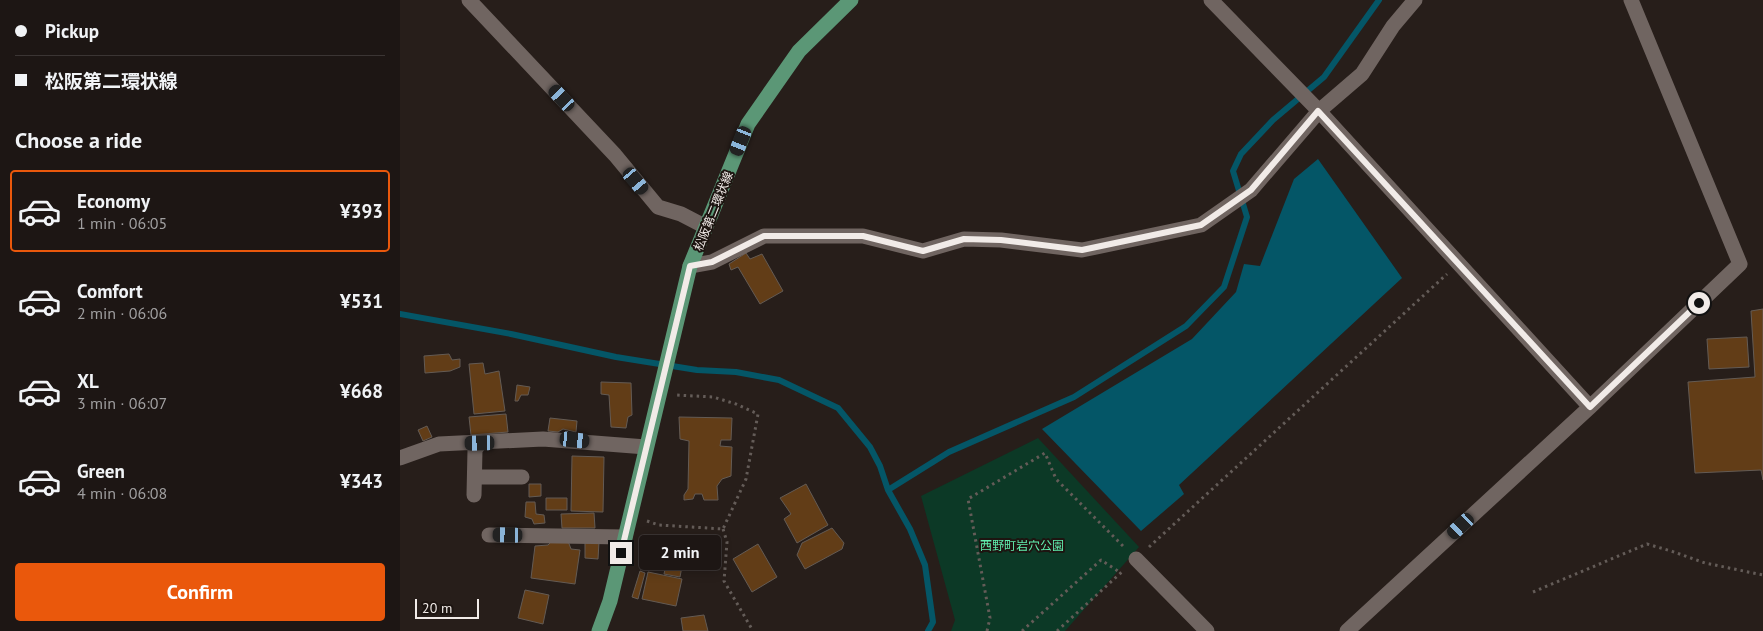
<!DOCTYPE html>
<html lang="en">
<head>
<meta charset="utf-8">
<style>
	:root { --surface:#1d1614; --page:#251f1d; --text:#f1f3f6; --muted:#a09fa0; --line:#3b3534; --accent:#ea580c }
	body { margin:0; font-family:"PT Sans","Noto Sans JP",sans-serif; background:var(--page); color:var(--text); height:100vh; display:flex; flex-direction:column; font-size:19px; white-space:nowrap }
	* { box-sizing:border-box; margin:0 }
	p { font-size:16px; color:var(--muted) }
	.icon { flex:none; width:28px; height:28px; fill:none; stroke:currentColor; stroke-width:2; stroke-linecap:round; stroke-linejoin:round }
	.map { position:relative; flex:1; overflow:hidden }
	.drawer { display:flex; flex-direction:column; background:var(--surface); width:400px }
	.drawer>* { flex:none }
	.guide { display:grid; align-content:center; height:110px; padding:0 15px; background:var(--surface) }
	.scale { position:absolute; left:15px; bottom:12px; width:64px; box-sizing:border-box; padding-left:5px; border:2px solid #f1ebe8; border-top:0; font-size:14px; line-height:18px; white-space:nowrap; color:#f1ebe8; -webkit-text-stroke:4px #1d1511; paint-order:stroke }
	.end { position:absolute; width:22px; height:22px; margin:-11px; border:6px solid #f1ebe8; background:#111; box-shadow:0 0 0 2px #111 }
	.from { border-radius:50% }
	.bubble { position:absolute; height:35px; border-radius:5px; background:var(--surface); box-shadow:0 2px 12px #0003,0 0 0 1px var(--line); font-size:16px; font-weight:700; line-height:35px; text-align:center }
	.car { position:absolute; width:15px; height:30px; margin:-15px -8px; border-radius:6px; box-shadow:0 0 4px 1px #0007; background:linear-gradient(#222 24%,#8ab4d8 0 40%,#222 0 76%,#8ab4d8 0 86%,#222 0) }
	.guide b { display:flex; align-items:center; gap:18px; height:48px; font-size:19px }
	.guide b+b { border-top:1px solid var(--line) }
	.guide i { width:12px; height:12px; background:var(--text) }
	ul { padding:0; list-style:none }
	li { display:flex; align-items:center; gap:15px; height:82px; margin:0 10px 8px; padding:0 5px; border:2px solid transparent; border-radius:5px }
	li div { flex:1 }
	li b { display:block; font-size:19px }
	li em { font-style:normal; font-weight:700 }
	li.on { border-color:var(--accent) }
	li>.icon { width:45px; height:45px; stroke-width:1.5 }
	h2 { padding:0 15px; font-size:22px; line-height:60px }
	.button { display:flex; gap:10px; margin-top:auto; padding:10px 15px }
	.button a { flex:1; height:58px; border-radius:5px; background:var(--accent); color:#fff; font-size:20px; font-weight:700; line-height:58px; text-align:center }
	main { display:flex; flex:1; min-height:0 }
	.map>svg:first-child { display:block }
	.green { fill:#0c3926 }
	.water { fill:#045667 }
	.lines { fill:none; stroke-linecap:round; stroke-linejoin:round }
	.stream { stroke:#045667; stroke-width:6 }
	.building { fill:#623d17; stroke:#645b54 }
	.path { stroke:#645c58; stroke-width:3; stroke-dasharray:2.5 4; stroke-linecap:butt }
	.minor { stroke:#706561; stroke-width:15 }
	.major { stroke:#5b9776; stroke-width:15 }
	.route { stroke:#f1ebe8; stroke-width:6 }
	.labels { text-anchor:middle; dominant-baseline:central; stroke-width:4; stroke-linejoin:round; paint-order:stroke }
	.street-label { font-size:12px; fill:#f1ebe8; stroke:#1d1511 }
	.park-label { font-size:12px; fill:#60edae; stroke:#1d1511 }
</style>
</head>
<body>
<main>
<section class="drawer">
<div class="guide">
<b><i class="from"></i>Pickup</b>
<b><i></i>松阪第二環状線</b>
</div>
<h2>Choose a ride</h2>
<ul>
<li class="on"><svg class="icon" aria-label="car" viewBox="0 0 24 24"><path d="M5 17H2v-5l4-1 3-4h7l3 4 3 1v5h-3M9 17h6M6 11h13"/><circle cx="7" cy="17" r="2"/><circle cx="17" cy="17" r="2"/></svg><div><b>Economy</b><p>1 min · 06:05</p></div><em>¥393</em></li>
<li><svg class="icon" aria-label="car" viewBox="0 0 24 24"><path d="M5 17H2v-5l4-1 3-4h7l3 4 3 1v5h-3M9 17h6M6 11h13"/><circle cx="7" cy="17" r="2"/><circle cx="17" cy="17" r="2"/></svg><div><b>Comfort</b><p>2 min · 06:06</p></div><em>¥531</em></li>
<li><svg class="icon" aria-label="car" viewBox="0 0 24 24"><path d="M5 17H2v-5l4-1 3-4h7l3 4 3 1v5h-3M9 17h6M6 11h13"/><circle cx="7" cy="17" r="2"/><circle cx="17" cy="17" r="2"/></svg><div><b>XL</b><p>3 min · 06:07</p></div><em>¥668</em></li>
<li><svg class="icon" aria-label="car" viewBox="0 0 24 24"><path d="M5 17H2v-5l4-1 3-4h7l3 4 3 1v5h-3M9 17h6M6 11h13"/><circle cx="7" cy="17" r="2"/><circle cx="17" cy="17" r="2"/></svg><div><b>Green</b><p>4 min · 06:08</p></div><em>¥343</em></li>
</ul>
<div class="button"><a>Confirm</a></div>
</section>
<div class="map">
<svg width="1363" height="631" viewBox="0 0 1363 631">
	<rect width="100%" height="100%" fill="#271e1a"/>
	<path class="green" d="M638,438L739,547L665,631H551L555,620L521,496Z"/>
	<path class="water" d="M918,159L1002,278L779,485L784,494L741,531L642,429L792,339L836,292L844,264L860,266L894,179Z"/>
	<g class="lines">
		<path class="stream" d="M0,314L111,334L216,357L297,370L336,372L379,380L438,408L470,447L480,466L488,490
			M528,631L533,622L525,565L510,529L488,490L549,452L674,397L786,326L824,287L847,217L833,171L841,154L873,120L924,77L979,0"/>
	</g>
	<path class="building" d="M346,253L350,259L362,254L383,291L360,304L338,267L331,270L329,264Z
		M1363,309V480L1361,470L1295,473L1288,382L1355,377L1351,311Z
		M1347,337L1349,367L1309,369L1307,339Z
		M49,354L52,360L60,359V367L50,371L25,373L24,356Z
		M83,363L85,374L99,371L105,411L74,414L69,364Z
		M201,382L231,383L232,415L228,417L226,428L211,427L209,395L201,394Z
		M117,385L130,387L128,395H121L118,401H115Z
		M106,414L108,432L71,435L69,417Z
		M279,417L332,418L331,440H321L320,446L332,447L331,476L322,479L317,486L318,500H304L302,494H295L293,499L284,500V495L288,489L289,441L280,439Z
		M150,418L177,421L176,432L163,429L158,432L148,431Z
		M27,426L32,437L23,441L18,430Z
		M172,456L204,457L203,512L171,511Z
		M129,484H141V496L129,497Z
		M406,484L428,525L397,543L384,519L391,514L380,498Z
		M146,498H167V510H146Z
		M126,502H135L136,514L144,515L145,523L134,524L132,519L125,517Z
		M194,513L195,528H162L161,514Z
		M432,528L444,543L442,549L405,569L397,555L402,543Z
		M168,541L171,549L180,550L175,584L131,578L135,546L148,545L151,542Z
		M185,542H199L198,559L185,558Z
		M358,544L377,577L352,592L333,559Z
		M270,547L285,550L280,577L264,574Z
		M240,571L245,573L238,599L232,597Z
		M248,572L282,579L276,606L242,599Z
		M125,590L149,595L143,624L118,618Z
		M304,615L308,631H283L281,618Z"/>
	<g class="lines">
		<path class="path" d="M247,521L259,525L323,529L346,479L358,414L336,404L313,397L276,395
			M323,529L327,542L324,581L353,631
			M749,547L1047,274
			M1133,592L1247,544L1271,551L1305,563L1363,575
			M587,631L590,618L568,499L645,453L656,479L725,548
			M622,631L701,560L721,573
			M657,631L724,570"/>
		<path class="minor" d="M69,0L215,155L258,207L281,214L306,227
			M811,0L919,111L1190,407
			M290,266L312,262L364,236H463L523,251L564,239L601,240L682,250L801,225L851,190L919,111L962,74L993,26L1015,0
			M0,458L39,444L143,439L246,447
			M75,477H122
			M74,495L75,450L80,443
			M89,535L225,537
			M736,559L807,631
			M947,631L1190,407L1340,264L1231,0"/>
		<path class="major" d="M199,631L210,601L290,266L348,124L399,51L451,0"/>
	</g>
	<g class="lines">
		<path class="route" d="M221,553L290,266L312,262L364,236H463L523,251L564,239L601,240L682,250L801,225L851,190L918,111L1190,407L1299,303"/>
	</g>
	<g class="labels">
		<g class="street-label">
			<text transform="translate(313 211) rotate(-68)">松阪第二環状線</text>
		</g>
		<g class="park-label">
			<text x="622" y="545">西野町岩穴公園</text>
		</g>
	</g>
</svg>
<div class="scale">20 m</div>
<i class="end from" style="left:1299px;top:303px"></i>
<i class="end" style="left:221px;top:553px"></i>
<div class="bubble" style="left:239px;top:535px;width:82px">2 min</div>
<i class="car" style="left:162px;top:98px;rotate:317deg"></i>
<i class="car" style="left:341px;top:141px;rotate:202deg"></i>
<i class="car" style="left:236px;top:181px;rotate:140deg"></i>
<i class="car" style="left:175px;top:440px;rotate:96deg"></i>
<i class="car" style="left:80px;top:443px;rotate:269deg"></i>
<i class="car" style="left:1061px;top:526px;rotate:227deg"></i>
<i class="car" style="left:108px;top:535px;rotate:271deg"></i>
</div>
</main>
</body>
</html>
